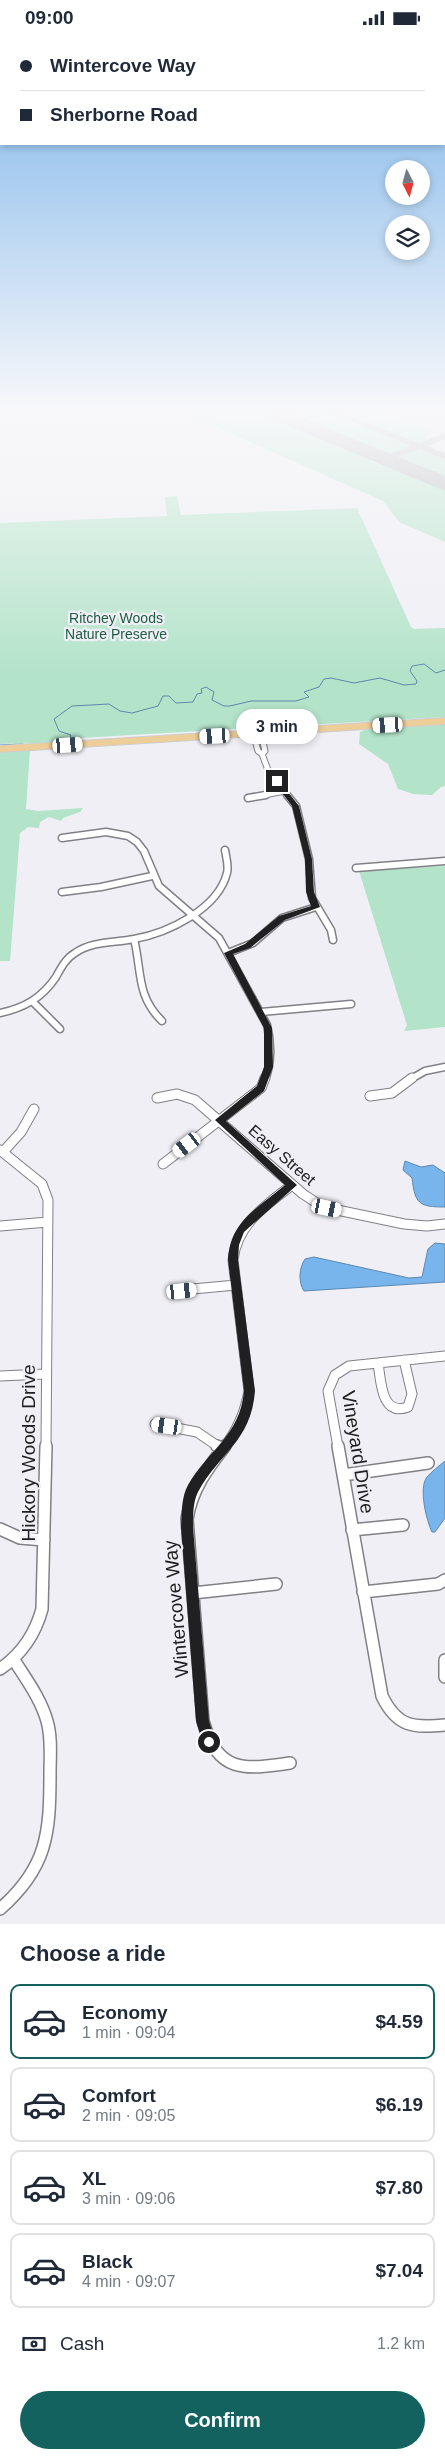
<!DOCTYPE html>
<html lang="en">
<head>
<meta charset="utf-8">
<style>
	:root { --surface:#fff; --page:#f6f6f7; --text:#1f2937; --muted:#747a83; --line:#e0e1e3; --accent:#136260 }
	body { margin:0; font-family:Helvetica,sans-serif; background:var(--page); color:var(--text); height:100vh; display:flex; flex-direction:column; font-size:19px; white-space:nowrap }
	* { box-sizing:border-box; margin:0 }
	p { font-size:16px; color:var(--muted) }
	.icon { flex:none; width:28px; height:28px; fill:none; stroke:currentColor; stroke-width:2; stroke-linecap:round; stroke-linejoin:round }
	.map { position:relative; height:1889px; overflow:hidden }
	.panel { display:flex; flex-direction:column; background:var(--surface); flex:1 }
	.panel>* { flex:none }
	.hud { position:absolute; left:0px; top:0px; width:445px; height:110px; box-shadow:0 2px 8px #0003; display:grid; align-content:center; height:110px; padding:0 20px; background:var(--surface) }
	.needle { width:32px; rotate:174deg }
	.fabs { position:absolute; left:385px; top:125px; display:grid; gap:10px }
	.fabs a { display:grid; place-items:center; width:45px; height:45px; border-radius:50%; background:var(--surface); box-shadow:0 2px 8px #0003; font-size:25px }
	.end { position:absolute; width:22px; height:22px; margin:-11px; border:6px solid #202022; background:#fff; box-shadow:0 0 0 2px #fff }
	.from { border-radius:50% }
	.bubble { position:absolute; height:35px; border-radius:18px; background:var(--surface); box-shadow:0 2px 8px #0003; font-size:16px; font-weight:600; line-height:35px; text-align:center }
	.car { position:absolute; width:15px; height:30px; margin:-15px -8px; border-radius:6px; box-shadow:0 0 4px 1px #0007; background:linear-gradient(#fff 24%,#345 0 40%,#fff 0 76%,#345 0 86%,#fff 0) }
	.hud b { display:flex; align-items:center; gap:18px; height:48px; font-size:19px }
	.hud b+b { border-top:1px solid var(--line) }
	.hud i { width:12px; height:12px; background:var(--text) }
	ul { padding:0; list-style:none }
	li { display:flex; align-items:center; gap:15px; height:75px; margin:0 10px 8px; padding:0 10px; border:2px solid var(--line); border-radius:10px }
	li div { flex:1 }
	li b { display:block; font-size:19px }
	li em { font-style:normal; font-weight:600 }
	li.on { border-color:var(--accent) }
	li>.icon { width:45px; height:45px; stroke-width:1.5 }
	h2 { padding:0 20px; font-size:22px; line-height:60px }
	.pay { display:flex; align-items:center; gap:12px; height:55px; padding:0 20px; font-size:19px }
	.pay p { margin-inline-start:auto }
	.cta { display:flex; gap:10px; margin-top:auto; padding:10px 20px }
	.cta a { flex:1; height:58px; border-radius:30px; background:var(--accent); color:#fff; font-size:20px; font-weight:600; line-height:58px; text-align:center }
	.status { display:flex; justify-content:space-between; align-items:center; height:35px; padding:0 25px; background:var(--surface); direction:ltr }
	.status svg { height:14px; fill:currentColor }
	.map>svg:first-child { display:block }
	.built { fill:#e4e3f0 }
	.green { fill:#b3e3c9 }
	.water { fill:#78b5ec; stroke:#5e88af }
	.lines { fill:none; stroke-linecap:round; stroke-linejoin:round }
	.stream { stroke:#5e88af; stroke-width:1 }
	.taxiway { fill:#b0b0b4; fill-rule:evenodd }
	.runway { fill:#b0b0b4; fill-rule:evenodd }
	.minor-far3-casing { stroke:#818086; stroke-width:7 }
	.minor-far2-casing { stroke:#818086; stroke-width:9 }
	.minor-far1-casing { stroke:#818086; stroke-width:11 }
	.minor-casing { stroke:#818086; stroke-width:14 }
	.major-casing { stroke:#cecece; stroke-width:8 }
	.minor-far3 { stroke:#fff; stroke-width:5 }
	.minor-far2 { stroke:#fff; stroke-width:6 }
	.minor-far1 { stroke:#fff; stroke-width:9 }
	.minor { stroke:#fff; stroke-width:11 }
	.major { stroke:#edcd98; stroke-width:6 }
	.route { fill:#202022 }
	.labels { text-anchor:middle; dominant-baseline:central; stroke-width:4.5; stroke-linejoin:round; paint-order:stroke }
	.far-park-label { font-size:14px; fill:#1e5d41; stroke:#efeff5 }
	.street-label { font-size:16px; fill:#202022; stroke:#efeff5 }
	.near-street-label { font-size:19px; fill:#202022; stroke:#efeff5 }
</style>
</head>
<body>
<div class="status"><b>09:00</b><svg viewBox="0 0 49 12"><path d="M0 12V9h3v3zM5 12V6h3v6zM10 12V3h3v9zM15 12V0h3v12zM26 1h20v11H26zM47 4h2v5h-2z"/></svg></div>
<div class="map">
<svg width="445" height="1889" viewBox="0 0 445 1889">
	<rect width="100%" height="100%" fill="#efeff5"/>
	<path class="built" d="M179,374H445V492Z"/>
	<path class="green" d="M176,374H299L263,386L285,387L373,423L371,428H385L445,453V507L399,487L383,466Z
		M309,374H322L410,409L411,412L392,419H383L294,382L296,378Z
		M332,374H389L372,375L435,398L425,402L429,406L414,408Z
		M415,414H422L445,423V445L394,423Z
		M177,461L181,480L357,473L411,592L414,594L445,593V682L80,703L71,707L0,709V488L167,481L165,462Z
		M445,689V751L441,752L432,760L413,759L398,754L388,729L359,709L360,697L365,695Z
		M30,714L26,774L38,776L83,773L80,777L63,783L61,786L49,782L40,787L39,793L28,792L20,798L10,926H0V716Z
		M445,831V992L404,996L407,990L359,836Z"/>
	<path class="water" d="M405,1126L421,1132L433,1130L445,1138V1172C419,1172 415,1169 412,1143L403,1135Z
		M435,1208L445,1209V1247L304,1256C298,1247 299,1233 305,1224L314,1222L409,1243L422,1242L428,1214Z
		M445,1426V1483L435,1497H432C427,1487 418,1453 427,1442C432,1436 439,1431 445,1426Z"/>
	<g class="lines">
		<path class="stream" d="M62,707L69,706L71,700L59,696L54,684L72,671L109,669L120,676L132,678L158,671L163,661H169L176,668L193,667L197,659L202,658L201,654L206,652L214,657L212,665L224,671H230L251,666H296L309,662L304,657L319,652L324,644L331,643L354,648L380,643L404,650L416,649L417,646L410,636L412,631L424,629L436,638L445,635
			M0,710L23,709"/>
		<path class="taxiway" d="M295,374H308L281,383L277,381Z
			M321,374H332L419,408L445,398V404L427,411L445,418V424L419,414L387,426H381V422L411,411Z"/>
		<path class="runway" d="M280,374L445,441V456L272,384L269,380L272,376Z"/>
		<defs>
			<path id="minor-far3" d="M253,698L258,716L262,719L265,716L261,698
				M262,719L268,735L288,761
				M259,761L285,756"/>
			<path id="minor-far2" d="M287,760L296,771L309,824L312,863L331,895L333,905
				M248,763L266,760
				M62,803L106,797L128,801L137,807L144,816L159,851L219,903L267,990C271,1006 272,1029 265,1044
				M356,833L445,826
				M62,857L101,852L152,841
				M134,904C142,936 136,961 162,986
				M228,918L253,908L282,883L316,872
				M33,967L60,994
				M261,977L351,969
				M0,978C24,973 42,963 56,942C61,933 66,923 75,918C92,906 114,908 134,904C168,898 218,874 227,838C229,831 226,822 225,815
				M411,1044L425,1036L445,1032"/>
			<path id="minor-far1" d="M370,1061L392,1058L412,1043
				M157,1063L177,1059L195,1065L303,1159L323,1172L404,1189L427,1191L445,1189
				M0,1115L42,1149L48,1165L46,1412
				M3,1117L21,1097L34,1074
				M163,1129L261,1053L265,1043
				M0,1191L48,1187
				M182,1255L236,1250
				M378,1328C381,1346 381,1382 408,1372L412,1359L404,1325
				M0,1341L46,1339
				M155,1389L197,1397L219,1412
				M224,1412C238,1395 245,1378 249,1356L233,1225C237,1189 265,1171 292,1150
				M338,1412L328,1356L335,1340L349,1331L445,1321"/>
			<path id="minor" d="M217,1411L222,1414
				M225,1411C207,1434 192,1454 187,1484L203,1686C218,1738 243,1735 290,1728
				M338,1411L382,1661C397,1692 413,1693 445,1690
				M343,1440L428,1428
				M0,1494L20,1503L44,1505
				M352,1495L403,1490
				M363,1557L438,1549L445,1545
				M193,1558L276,1549
				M445,1625V1642
				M0,1634C22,1619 35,1600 42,1574L46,1411
				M0,1874C47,1833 50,1799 50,1739C50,1722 52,1703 47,1686C41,1664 26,1644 14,1625"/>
			<path id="major" d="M0,714L445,686"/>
		</defs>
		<use href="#minor-far3" class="minor-far3-casing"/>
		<use href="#minor-far2" class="minor-far2-casing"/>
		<use href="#minor-far1" class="minor-far1-casing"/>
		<use href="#minor" class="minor-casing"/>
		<use href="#major" class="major-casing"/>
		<use href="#minor-far3" class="minor-far3"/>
		<use href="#minor-far2" class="minor-far2"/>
		<use href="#minor-far1" class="minor-far1"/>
		<use href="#minor" class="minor"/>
		<use href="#major" class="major"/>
	</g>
	<linearGradient id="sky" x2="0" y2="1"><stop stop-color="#7bb4ea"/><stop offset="0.59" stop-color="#f8f8fa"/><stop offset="1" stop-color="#f8f8fa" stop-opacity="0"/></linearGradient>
	<rect width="445" height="638" fill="url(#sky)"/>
	<path class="route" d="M277,743L299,771L312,824L314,857L320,872L285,885L250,913L233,919L272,993L273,1032L264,1056L226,1086L297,1150L244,1197L239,1210L238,1225L255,1356C251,1407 219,1418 198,1457C193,1467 193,1480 193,1492L209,1686L216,1707L214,1712L209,1714L204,1712L196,1686L181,1492C182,1478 181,1463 188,1450C208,1415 240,1401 244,1356L228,1225C230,1186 257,1174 285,1150L215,1085L257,1051L264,1032V993L224,918L245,909L279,881L311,871L306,857L305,824L292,771L273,746Z"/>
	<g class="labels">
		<g class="far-park-label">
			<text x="116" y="583">Ritchey Woods<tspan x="116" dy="16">Nature Preserve</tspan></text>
		</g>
		<g class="street-label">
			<text transform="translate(282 1120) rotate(41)">Easy Street</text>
		</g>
		<g class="near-street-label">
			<text transform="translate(358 1417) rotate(81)">Vineyard Drive</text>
			<text transform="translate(28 1418) rotate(-90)">Hickory Woods Drive</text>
			<text transform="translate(176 1574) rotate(-95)">Wintercove Way</text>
		</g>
	</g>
</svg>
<div class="fabs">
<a><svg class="needle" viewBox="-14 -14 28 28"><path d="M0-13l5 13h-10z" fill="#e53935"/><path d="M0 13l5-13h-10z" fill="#747a83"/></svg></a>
<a><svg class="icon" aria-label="layers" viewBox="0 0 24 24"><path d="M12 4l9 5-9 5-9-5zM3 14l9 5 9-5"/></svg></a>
</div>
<i class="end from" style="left:209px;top:1707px"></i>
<i class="end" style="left:277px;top:746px"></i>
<div class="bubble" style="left:236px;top:674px;width:82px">3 min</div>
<i class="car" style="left:388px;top:690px;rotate:267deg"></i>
<i class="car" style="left:215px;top:701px;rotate:267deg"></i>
<i class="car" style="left:68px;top:710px;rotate:86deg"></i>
<i class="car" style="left:187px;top:1110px;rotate:233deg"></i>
<i class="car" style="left:327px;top:1173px;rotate:102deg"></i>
<i class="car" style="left:182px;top:1256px;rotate:84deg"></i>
<i class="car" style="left:167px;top:1391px;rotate:278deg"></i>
<div class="hud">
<b><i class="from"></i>Wintercove Way</b>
<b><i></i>Sherborne Road</b>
</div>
</div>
<section class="panel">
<h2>Choose a ride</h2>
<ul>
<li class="on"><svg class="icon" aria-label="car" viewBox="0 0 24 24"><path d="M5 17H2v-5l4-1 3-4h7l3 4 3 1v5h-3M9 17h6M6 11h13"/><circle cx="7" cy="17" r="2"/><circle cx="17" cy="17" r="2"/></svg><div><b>Economy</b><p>1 min · 09:04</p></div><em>$4.59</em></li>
<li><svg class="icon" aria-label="car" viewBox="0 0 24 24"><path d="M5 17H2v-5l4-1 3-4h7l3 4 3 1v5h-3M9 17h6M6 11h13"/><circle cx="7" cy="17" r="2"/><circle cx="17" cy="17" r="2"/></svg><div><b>Comfort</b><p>2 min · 09:05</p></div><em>$6.19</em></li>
<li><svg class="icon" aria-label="car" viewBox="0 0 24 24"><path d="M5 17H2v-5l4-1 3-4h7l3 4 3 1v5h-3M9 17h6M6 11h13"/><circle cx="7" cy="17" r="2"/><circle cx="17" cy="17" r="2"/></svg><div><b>XL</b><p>3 min · 09:06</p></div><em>$7.80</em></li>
<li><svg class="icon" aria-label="car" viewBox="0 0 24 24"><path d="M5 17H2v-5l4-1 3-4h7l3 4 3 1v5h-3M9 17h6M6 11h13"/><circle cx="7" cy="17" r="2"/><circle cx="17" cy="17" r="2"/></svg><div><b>Black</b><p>4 min · 09:07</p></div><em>$7.04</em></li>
</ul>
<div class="pay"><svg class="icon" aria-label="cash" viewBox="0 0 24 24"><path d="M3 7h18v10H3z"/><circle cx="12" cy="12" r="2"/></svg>Cash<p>1.2 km</p></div>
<div class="cta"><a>Confirm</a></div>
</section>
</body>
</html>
